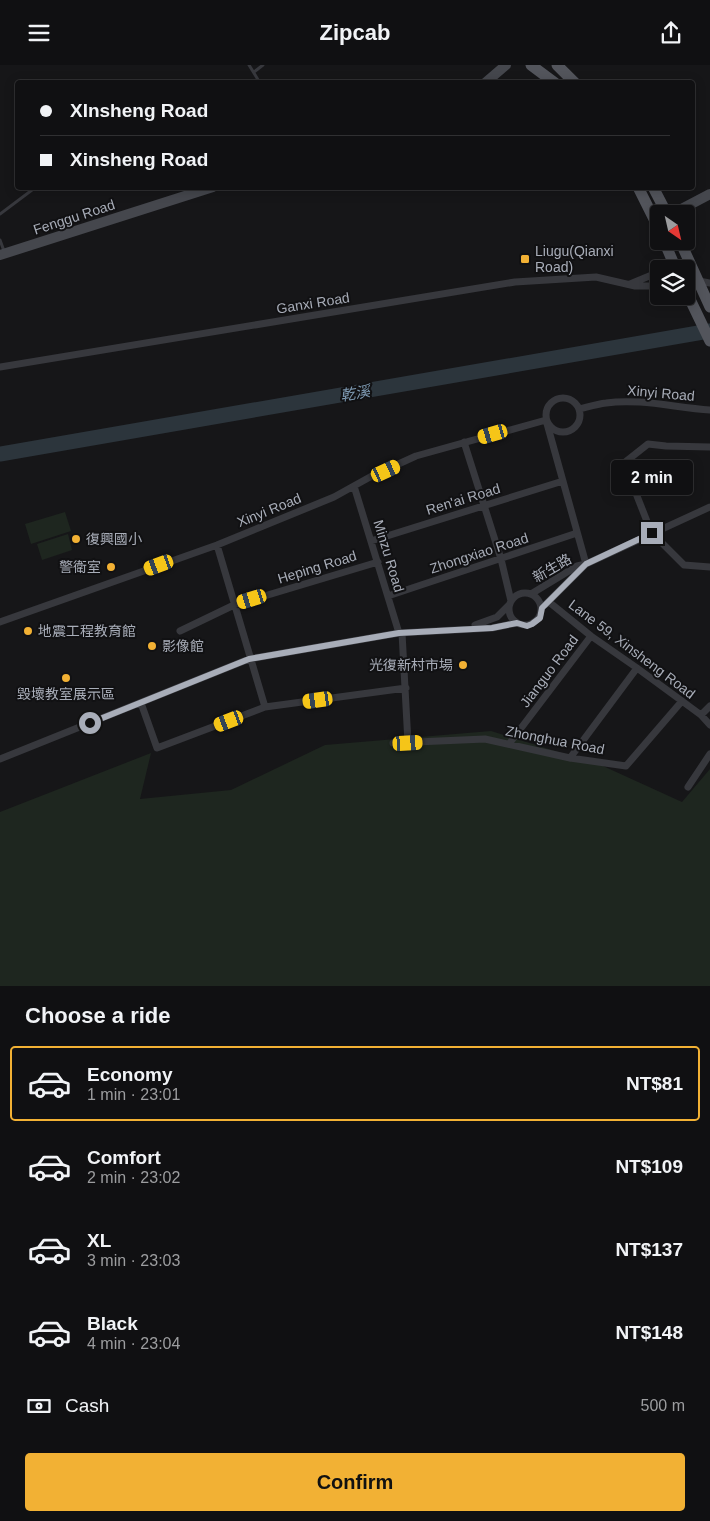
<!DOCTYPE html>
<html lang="en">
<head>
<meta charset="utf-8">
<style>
	:root { --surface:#101012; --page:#19191b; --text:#f1f3f6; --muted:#9c9d9f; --line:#303032; --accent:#f2b134 }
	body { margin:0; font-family:Helvetica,"Noto Sans TC",sans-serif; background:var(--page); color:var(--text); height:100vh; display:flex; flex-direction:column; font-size:19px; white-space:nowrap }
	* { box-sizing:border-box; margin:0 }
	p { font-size:16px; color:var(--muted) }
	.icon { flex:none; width:28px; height:28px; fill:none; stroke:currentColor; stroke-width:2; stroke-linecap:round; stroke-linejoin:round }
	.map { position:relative; height:921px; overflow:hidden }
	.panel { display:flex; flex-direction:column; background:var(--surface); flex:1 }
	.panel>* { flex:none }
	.hud { position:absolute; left:15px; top:15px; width:680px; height:110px; border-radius:5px; box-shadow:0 2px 12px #0003,0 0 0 1px var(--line); display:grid; align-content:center; height:110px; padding:0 25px; background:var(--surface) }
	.needle { width:32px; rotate:146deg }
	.fabs { position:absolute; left:650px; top:140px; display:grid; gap:10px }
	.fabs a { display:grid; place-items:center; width:45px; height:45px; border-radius:5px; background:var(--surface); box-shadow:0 2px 12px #0003,0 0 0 1px var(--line); font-size:25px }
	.end { position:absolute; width:22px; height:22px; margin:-11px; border:6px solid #a8adb8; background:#111; box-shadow:0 0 0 2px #111 }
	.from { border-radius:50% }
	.bubble { position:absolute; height:35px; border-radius:5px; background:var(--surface); box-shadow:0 2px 12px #0003,0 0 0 1px var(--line); font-size:16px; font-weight:700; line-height:35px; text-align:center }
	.car { position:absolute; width:15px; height:30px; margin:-15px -8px; border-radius:6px; box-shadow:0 0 4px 1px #0007; background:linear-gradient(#f5c518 24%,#345 0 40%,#f5c518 0 76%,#345 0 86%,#f5c518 0) }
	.hud b { display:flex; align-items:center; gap:18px; height:48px; font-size:19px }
	.hud b+b { border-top:1px solid var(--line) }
	.hud i { width:12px; height:12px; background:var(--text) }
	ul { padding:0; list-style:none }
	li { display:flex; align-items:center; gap:15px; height:75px; margin:0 10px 8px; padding:0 15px; border:2px solid transparent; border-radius:5px }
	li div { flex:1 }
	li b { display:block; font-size:19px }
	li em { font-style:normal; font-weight:700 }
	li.on { border-color:var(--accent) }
	li>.icon { width:45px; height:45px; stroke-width:1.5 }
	h2 { padding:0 25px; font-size:22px; line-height:60px }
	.pay { display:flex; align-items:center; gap:12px; height:55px; padding:0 25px; font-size:19px }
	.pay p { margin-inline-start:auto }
	.action { display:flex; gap:10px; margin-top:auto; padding:10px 25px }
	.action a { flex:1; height:58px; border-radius:5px; background:var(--accent); color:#111; font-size:20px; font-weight:700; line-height:58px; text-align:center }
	header { display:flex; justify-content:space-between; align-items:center; height:65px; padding:0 25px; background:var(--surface); font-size:22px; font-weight:700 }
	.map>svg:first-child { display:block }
	.green { fill:#1e261f }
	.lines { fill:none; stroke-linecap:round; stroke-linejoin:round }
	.river { stroke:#2c353c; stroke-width:15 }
	.lane { stroke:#37383d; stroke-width:3 }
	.street { stroke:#37383d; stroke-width:7 }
	.secondary { stroke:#45474d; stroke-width:10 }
	.primary { stroke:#53555c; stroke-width:11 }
	.route { stroke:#a8adb8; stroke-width:6 }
	.poi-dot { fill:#f2b134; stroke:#111113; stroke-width:2 }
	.labels { text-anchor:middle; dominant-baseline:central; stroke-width:4; stroke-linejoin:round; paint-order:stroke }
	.street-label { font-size:14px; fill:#a8adb8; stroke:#111113 }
	.poi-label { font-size:14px; fill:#a8adb8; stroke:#111113; text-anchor:start }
	.water-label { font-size:15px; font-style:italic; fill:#7f9bb3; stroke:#111113 }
</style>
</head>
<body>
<header><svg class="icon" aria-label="menu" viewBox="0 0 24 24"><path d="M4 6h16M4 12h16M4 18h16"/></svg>Zipcab<svg class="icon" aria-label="share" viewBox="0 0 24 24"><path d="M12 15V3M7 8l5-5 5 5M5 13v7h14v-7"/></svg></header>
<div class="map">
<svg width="710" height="921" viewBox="0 0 710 921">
	<rect width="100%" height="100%" fill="#161618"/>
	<path class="green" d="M65,447L71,466L31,479L25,459Z
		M68,469L72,485L42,495L37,479Z
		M491,666L603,701L682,737L710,704V921H0V747L151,688L140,734L231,725L325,680Z"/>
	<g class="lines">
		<path class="river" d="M0,389L710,266"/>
		<path class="lane" d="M249,0L260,18
			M254,7L263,0
			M0,149L36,122
			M0,175L4,186"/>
		<path class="street" d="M686,210L698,216
			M686,218L699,216L710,218
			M630,219L659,207
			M0,302L515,217L596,212L635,221H659
			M546 350a17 17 0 1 1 34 0a17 17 0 1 1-34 0Z
			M580,344C588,342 597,339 606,338C640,333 676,343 710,345
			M464,377L501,494L511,536
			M354,421L399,568
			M652,468L684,500L710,502
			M652,469L624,398L648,379L666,381L710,382
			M371,476L563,416
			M217,480L265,642
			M509 544a16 16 0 1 1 32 0a16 16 0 1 1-32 0Z
			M531,529L577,501L586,499L710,442
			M388,531L577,468
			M549,537L591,571L637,603L701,650L710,660
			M546,539L586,499
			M0,557L217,480L334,432L370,412L416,391L546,355L586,499
			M475,560L497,552L509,540
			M180,566L234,540L378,497
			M402,568L408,678
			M141,638L157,683L265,642L406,623
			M701,650L710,641
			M393,678L485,674L570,693L626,701L682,636
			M509,679L591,571
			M570,693L637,603
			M0,694L249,594L399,568L492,563L517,558
			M688,722L710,689"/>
		<path class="secondary" d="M485,18L506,0
			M672,149L710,129
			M0,190L213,122"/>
		<path class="primary" d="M531,0L555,18
			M557,0L575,18
			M638,122L659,164
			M653,122L667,149
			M664,176L676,204
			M680,176L710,242
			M686,226L710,276"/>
	</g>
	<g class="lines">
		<path class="route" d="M90,658L249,594L399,568L492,563L517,558L527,561L532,559L540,553L542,543L586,499L652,468"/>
	</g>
	<g class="poi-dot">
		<rect x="520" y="189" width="10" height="10" rx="2.5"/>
		<circle cx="76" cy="474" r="5"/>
		<circle cx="111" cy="502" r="5"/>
		<circle cx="28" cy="566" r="5"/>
		<circle cx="152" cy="581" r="5"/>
		<circle cx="463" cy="600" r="5"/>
		<circle cx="66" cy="613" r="5"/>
	</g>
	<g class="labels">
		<g class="street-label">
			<text transform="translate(74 152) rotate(-18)">Fenggu Road</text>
			<text transform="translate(313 238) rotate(-9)">Ganxi Road</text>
			<text transform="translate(661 328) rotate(5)">Xinyi Road</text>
			<text transform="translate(463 434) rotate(-17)">Ren'ai Road</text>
			<text transform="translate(269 445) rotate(-22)">Xinyi Road</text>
			<text transform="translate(479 488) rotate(-18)">Zhongxiao Road</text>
			<text transform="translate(389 491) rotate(73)">Minzu Road</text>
			<text transform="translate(317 502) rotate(-17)">Heping Road</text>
			<text transform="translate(552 503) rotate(-30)">新生路</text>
			<text transform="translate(632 584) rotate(37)">Lane 59, Xinsheng Road</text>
			<text transform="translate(549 606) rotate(-53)">Jianguo Road</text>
			<text transform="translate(555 675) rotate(11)">Zhonghua Road</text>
		</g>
		<g class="poi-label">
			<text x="535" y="186">Liugu(Qianxi<tspan x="535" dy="16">Road)</tspan></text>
			<text x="86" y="474">復興國小</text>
			<text x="101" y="502" text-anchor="end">警衛室</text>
			<text x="38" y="566">地震工程教育館</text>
			<text x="162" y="581">影像館</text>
			<text x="453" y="600" text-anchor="end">光復新村市場</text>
			<text x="66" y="629" text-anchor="middle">毀壞教室展示區</text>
		</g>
		<g class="water-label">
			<text transform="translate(355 328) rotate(-10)">乾溪</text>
		</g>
	</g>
</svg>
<div class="fabs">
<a><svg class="needle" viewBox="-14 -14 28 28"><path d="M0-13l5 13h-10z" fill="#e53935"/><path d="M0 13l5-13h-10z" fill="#9c9d9f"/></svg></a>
<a><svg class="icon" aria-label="layers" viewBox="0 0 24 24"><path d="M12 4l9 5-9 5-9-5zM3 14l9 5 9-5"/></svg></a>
</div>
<i class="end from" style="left:90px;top:658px"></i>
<i class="end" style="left:652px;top:468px"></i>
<div class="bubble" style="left:611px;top:395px;width:82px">2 min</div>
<i class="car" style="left:493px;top:369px;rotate:254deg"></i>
<i class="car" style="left:386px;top:406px;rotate:65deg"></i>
<i class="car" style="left:159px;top:500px;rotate:250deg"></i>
<i class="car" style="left:252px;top:534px;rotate:253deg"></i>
<i class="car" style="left:318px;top:635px;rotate:262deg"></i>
<i class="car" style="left:229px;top:656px;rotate:249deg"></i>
<i class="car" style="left:408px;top:678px;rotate:87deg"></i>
<div class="hud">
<b><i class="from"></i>XInsheng Road</b>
<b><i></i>Xinsheng Road</b>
</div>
</div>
<section class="panel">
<h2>Choose a ride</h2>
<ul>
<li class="on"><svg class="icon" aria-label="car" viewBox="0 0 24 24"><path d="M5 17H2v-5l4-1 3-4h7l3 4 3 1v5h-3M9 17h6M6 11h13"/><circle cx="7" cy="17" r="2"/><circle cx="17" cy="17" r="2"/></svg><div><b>Economy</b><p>1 min · 23:01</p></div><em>NT$81</em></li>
<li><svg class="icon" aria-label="car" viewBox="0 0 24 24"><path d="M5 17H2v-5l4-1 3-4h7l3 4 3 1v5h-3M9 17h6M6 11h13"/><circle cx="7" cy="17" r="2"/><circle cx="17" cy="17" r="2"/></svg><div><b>Comfort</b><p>2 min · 23:02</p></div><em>NT$109</em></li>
<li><svg class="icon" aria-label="car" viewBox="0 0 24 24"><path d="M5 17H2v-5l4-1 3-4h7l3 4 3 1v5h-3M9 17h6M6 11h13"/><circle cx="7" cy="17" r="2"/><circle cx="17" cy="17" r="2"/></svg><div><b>XL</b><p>3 min · 23:03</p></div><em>NT$137</em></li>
<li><svg class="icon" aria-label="car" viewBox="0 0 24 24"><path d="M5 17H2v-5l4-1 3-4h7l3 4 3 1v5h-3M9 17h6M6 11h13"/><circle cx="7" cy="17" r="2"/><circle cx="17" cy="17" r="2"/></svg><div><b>Black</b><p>4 min · 23:04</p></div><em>NT$148</em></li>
</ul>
<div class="pay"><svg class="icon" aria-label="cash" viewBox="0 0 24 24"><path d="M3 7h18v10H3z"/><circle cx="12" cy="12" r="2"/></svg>Cash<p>500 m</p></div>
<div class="action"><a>Confirm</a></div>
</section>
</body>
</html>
